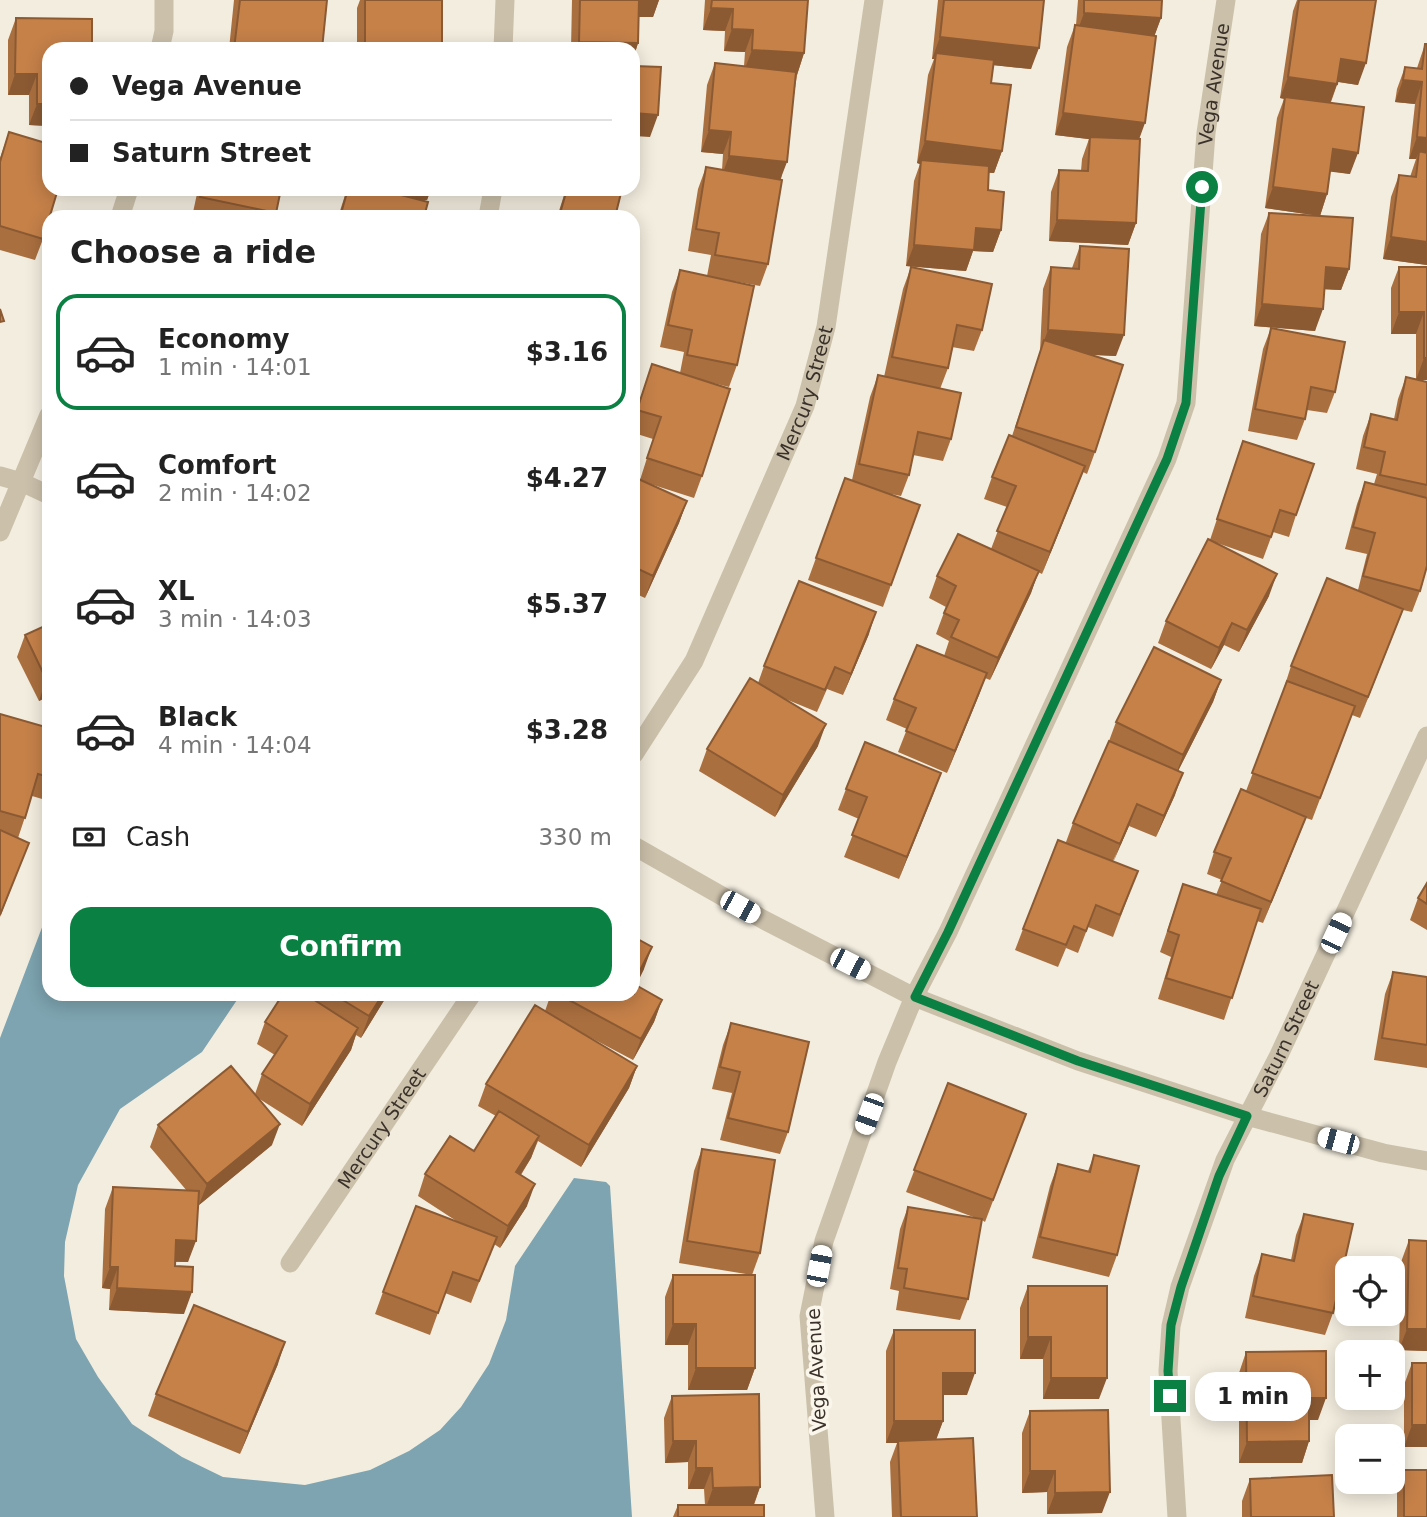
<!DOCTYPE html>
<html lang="en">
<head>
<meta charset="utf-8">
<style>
	:root { --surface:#fff; --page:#f2f2f2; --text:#222; --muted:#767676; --line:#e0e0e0; --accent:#0b8043 }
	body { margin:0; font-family:"DejaVu Sans",sans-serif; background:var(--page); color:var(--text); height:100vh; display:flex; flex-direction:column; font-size:26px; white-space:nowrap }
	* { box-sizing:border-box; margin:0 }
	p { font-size:23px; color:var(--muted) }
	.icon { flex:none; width:38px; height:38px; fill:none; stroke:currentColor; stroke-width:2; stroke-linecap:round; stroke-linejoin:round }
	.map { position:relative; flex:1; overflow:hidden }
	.details { position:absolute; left:42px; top:210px; width:598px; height:791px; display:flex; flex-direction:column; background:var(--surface); border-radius:21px; box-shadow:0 4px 18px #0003 }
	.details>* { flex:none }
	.top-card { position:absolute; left:42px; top:42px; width:598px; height:154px; border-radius:21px; box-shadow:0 4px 18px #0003; display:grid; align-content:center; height:154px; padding:0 28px; background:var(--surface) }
	.controls { position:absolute; left:1335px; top:1256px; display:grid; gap:14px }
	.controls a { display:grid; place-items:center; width:70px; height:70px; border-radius:14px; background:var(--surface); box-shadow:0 4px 18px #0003; font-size:35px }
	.end { position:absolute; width:32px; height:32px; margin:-16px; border:9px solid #0b8043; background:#fff; box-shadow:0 0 0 4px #fff }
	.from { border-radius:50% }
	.bubble { position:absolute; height:49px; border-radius:21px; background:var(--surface); box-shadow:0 4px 18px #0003; font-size:23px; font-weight:800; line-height:49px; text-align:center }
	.car { position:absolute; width:21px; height:42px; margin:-21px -10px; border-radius:9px; box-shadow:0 0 5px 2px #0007; background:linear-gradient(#fff 24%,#345 0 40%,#fff 0 76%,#345 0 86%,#fff 0) }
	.top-card b { display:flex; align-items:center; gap:24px; height:66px; font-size:26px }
	.top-card b+b { border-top:2px solid var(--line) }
	.top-card i { width:18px; height:18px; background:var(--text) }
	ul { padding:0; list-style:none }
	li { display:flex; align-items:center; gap:21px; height:116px; margin:0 14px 10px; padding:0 14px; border:4px solid transparent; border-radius:21px }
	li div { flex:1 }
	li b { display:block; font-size:26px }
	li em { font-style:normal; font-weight:800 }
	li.selected { border-color:var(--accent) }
	li>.icon { width:63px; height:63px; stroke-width:1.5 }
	h2 { padding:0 28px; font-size:32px; line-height:84px }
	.pay { display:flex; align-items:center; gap:18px; height:77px; padding:0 28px; font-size:26px }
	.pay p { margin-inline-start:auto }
	.primary-button { display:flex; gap:14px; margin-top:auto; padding:14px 28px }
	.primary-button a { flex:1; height:80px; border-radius:21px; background:var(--accent); color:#fff; font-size:28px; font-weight:800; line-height:80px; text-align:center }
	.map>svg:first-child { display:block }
	.water { fill:#7da4b0 }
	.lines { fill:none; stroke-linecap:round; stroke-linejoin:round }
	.minor { stroke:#cbc0aa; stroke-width:19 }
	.wall { fill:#aa6f3f }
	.shaded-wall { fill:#8b5a33 }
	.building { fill:#c68149; stroke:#8b5a33; stroke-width:2 }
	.route { stroke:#0b8043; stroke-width:9 }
	.labels { text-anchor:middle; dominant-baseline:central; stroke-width:7; stroke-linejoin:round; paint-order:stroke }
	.street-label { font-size:19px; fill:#39312a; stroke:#faf6eb }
</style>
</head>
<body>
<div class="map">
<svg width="1427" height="1517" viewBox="0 0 1427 1517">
	<rect width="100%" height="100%" fill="#f3eddf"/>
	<path class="water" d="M49,909V994H241L202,1052L120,1109L78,1185L65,1242L64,1276L76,1339L98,1377L132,1424L182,1457L223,1477L305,1485L370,1470L409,1451L440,1430L461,1407L489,1364L506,1320L515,1266L574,1178L606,1182L610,1186L632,1517H0V1038Z"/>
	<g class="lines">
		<g class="minor">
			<path d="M160,49L164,31V0"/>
			<path d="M503,49L505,0"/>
			<path d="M120,217L129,189"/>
			<path d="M488,217L493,189"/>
			<path d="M0,476L21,482L49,495"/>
			<path d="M0,532L49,415"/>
			<path id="s1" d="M634,754L694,661L805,406L826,327L874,0"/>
			<path d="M634,846L764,920L914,997L1078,1061L1247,1116L1383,1153L1427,1161"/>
			<path id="s2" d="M290,1263L472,994"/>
			<path id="s3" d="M825,1517L809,1316L824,1241L887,1062L914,997L948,932L1167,459L1186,403L1206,133L1226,0"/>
			<path id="s4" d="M1177,1517L1168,1371L1171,1326L1180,1287L1225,1160L1279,1055L1427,736"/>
		</g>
	</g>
	<path class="wall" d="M234,0H327L322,49H229Z
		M360,0H442V49H357V8Z
		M572,0H659L653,17H639L638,43L634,56V49H571Z
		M705,0H808L804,53L797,75L768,264L760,286L733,281L737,365L729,387L709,382L702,476L694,498L644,482L687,501L679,523L645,598L634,593V477L640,480L653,439L634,433V419L652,364L680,373L684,352L660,347L672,292L680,270L707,276L711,255L688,251L698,189L706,167L722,170L723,154L701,152L707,85L715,63L744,66L745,52L724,51L725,31L703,30Z
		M938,0H1044L1031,69L993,65L991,83L1002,151L994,173H989L988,190L1001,230L993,252L973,251L966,271L906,266L914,181L920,164L917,163L928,75L934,59H932Z
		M1078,0H1162L1161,18L1154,36L1139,139L1136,223L1128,245L1049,241L1051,192L1059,170L1081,171L1082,159L1089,139L1055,135L1067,47L1075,25H1076Z
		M1297,0H1376L1358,85L1338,82L1331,102L1350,174L1330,171L1327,194L1320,216L1265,208L1277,118L1284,99L1280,98L1293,11Z
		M16,18L92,19L49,126L29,125V95H8V40Z
		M1425,44L1427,265L1383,259L1391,197L1399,175L1410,177L1416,159H1409L1415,104L1395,102L1397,89L1405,67L1417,68Z
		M9,132L43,239L35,260L0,250V158Z
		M198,189H281L274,217H192Z
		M347,189H431L427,200H419L424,217H338Z
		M566,189H605L615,217H557Z
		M1269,213L1349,269L1341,290L1324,289L1315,331L1254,326L1261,234Z
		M1080,246L1116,356L1093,355L1095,452L1087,474L1083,472L1042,574L1038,572L1031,593L990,680L985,678L947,773L898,752L907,729L886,720L894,699L944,656L949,641L936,634L946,607L929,598L937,576L991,549L1007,507L984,499L992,477L1012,436L1040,352L1043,289L1051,267L1072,268Z
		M911,267L982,330L974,351L952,347L948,368L940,389L951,439L943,461L913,455L909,475L901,496L891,494V585L883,607L808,580L845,478L852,480L870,397L878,375L884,377L903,289Z
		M1399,267H1427V380H1419L1427,382V566L1420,591L1412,612L1403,610L1360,718L1352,715L1312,820L1306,818L1263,923L1257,921L1224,1020L1158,999L1171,957L1160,952L1183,884L1216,895L1222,880L1207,874L1214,852L1246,791L1285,688H1284L1291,666L1358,590L1367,554L1345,549L1357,504L1365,482L1374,484L1377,474L1356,469L1363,436L1371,414L1394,419L1398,399L1406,377L1416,379V334H1391V288Z
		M1271,328L1335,392L1327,413L1307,410L1305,419L1297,440L1248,431L1263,349Z
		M1243,441L1296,515L1289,537L1273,532L1263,559L1217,543L1269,596L1239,652L1224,645L1211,669L1158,643L1166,621L1210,540Z
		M49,624V696L39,701L17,657L25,635Z
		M869,634L843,695L827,689L817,712L783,698L818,746L775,817L699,771L707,749L758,683L764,666Z
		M1221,680L1213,702L1178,771L1175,795L1156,837L1129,826L1113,861L1130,892L1113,937L1088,927L1078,953L1066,948L1058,967L1015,950L1023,929L1066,842L1073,823L1109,741L1116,722Z
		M0,714L49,728V801L32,796L18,838L29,843L0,917Z
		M941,773L899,879L844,857L859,819L838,810L846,789Z
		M1427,883V930L1410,920L1418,898Z
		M634,937L644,969L636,985L662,1000L654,1022L633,1060L578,1031L637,1066L629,1088L581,1167L538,1141L531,1158L521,1175L527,1206L500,1248L494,1244L471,1303L445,1293L430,1335L375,1314L383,1292L461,1224L418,1196L425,1174L474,1151L496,1116L478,1106L486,1084L545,1011L551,994H634Z
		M1393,972L1427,977V1068L1374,1060L1385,994Z
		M283,994H388L361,1038L356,1035L351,1050L302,1126L258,1098L272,1145L199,1205L198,1204L188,1262H175V1266L184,1314L109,1310L110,1289L102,1288L105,1209L113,1187L187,1191L150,1147L158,1125L255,1094L262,1074L275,1055L257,1044L265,1022Z
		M731,1023L788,1132L780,1154L720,1140L732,1093L712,1089L723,1045Z
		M948,1083L1026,1114L985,1222L982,1220L968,1299L960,1320L896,1310L899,1291L890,1289L900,1229L908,1207L976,1218L906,1192Z
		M702,1149L760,1253L752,1275L679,1263L694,1171Z
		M1094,1155L1117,1255L1109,1277L1032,1258L1050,1186L1058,1164L1088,1171Z
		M1304,1214L1333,1313L1325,1335L1245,1318L1254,1276L1262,1254L1291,1260L1296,1235Z
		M1409,1240L1427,1241V1351L1399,1350L1401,1262Z
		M673,1275L755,1368L747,1390H688V1345H665V1297Z
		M1028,1286L1099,1399H1043V1359H1020V1308Z
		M894,1330L967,1395H943V1421L936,1439L977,1517H892L890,1462L897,1443H886V1351Z
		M1246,1352L1318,1420H1309V1441L1302,1463H1239V1373Z
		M1412,1363H1427V1470V1447H1404V1385Z
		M278,1364L240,1454L148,1416L156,1394Z
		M672,1396L760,1487L754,1505L764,1517H673L678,1505H705L704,1489H688V1462L665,1463L664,1418Z
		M1030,1411L1102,1513L1047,1514V1492L1022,1493V1433Z
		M1404,1470L1427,1517H1397V1492Z
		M1250,1479L1334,1517H1242V1501Z"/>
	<path class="shaded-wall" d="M637,0H659L653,17H631Z
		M711,8L733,9L725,31L703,30Z
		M1084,13L1161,18L1153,40L1076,35Z
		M732,29L753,30L745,52L724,51Z
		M940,37L1039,48L1031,69L935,59L936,53L934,59H932Z
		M579,42L638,43L634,56V49H576Z
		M752,50L804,53L797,75L744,71Z
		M1341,59L1366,63L1358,85L1333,81Z
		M15,74H37L29,95H8Z
		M1288,77L1337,84L1329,106L1280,98Z
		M1403,80L1422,82L1415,104L1395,102Z
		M37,104H49V126L29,125Z
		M635,113L658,115L650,137L634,136Z
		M1063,113L1145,123L1137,145L1055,135Z
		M709,130L731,132L723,154L701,152Z
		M1417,137L1427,138V160L1419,151L1416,159H1409Z
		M925,141L1002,151L994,173L921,164V160L920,164L917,163Z
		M1333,149L1358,153L1350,174L1325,171Z
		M729,156L787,162L779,183L721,178Z
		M1273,187L1327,194L1320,216L1265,208Z
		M350,189H431L427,200L347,197Z
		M1057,220L1136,223L1128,245L1049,241Z
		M976,228L1001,230L993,252L973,251L966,271L906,266L914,245Z
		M1391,237L1427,242V265L1383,259Z
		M1326,267L1349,269L1341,290L1318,289Z
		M1262,304L1323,309L1315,331L1254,326Z
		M1399,312H1424L1416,334H1391Z
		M1048,330L1124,335L1116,356L1040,352Z
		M1424,358H1427V380H1416Z
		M1085,466L1077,487L1042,574L1050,552Z
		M687,501L679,523L645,598L653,576Z
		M1039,571L1031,593L990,680L998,658Z
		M1277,574L1269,596L1239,652L1247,630Z
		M1403,609L1395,630L1360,718L1368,697Z
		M876,612L869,634L843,695L851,674Z
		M1232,623L1224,645L1211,669L1219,648Z
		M987,673L979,695L947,773L955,751Z
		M49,678V696L39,701L46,679Z
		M1221,680L1213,702L1175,777L1183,755Z
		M826,724L818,746L775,817L783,795Z
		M941,773L933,795L899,879L907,857Z
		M1183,773L1175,795L1156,837L1164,816Z
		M1137,804L1129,826L1112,865L1120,844Z
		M1306,817L1298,838L1263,923L1271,902Z
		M652,947L644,969L634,989V982Z
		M383,994H388L361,1038L369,1016Z
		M662,1000L654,1022L633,1060L641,1039Z
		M358,1028L351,1050L302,1126L310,1104Z
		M637,1066L629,1088L581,1167L589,1145Z
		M280,1124L272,1145L199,1205L207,1184Z
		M539,1136L531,1158L508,1194L516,1172Z
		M535,1184L527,1206L500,1248L508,1226Z
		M176,1240L196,1241L188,1262L168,1261Z
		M110,1267H118L110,1289L102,1288Z
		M117,1288L192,1292L184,1314L109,1310Z
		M673,1324H696L688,1345H665Z
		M1407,1329H1427V1351L1399,1350Z
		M1028,1337H1051L1043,1359H1020Z
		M285,1342L278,1364L240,1454L248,1432Z
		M696,1368H755L747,1390H688Z
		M943,1373H975L967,1395H935Z
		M1051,1378H1107L1099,1399H1043Z
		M1309,1398H1326L1318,1420H1301Z
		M894,1421H943L935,1443H886Z
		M1412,1425H1427V1447H1404Z
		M673,1441H696L688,1462L665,1463Z
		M1309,1441L1302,1463H1239L1247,1442Z
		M696,1468H712L704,1489H688Z
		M1030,1471H1055L1047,1492L1022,1493Z
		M760,1487L752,1509L705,1510L713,1488Z
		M1110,1492L1102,1513L1047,1514L1055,1493Z"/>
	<path class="building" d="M240,0H327L322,49H234Z
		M365,0H442V49H365Z
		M580,0H639L638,43L579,42Z
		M712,0H808L804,53L752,50L753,30L732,29L733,9L711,8Z
		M944,0H1044L1039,48L940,37Z
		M1084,0H1162L1161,18L1084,13Z
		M1299,0H1376L1366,63L1341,59L1337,84L1288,77Z
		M16,18L92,19V49H49V104H37V74H15Z
		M1075,25L1156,36L1145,123L1063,113Z
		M1425,44H1427V138L1417,137L1422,82L1403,80L1405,67L1422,69Z
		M936,53L994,60L991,83L1011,85L1002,151L925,141Z
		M715,63L796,72L787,162L729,156L731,132L709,130Z
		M634,66L661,67L658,115L635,113L634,132Z
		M1285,97L1364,107L1358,153L1333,149L1327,194L1273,187Z
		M9,132L49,144V189H58L43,239L0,226V162Z
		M1090,137L1140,139L1136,223L1057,220L1059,170L1088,171Z
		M1419,151L1427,153V242L1391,237L1399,175L1416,177Z
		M921,160L989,166L988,190L1004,192L1001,230L976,228L974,250L914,245Z
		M706,167L782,180L768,264L715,255L719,233L696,229Z
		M202,189H281L276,213L200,197Z
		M348,189H378L428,202L424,217H340Z
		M567,189H605L621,193L615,217H559Z
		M1269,213L1353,218L1349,269L1326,267L1323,309L1262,304Z
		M1080,246L1129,249L1124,335L1048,330L1051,267L1079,269Z
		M911,267L992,284L982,330L957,325L948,368L892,357Z
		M1399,267H1427V358H1424V312H1399Z
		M680,270L754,286L737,365L687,355L692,330L668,325Z
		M0,309L4,321L0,322Z
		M1271,328L1345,342L1335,392L1311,387L1305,419L1255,409Z
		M1044,340L1123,365L1095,452L1016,427Z
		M652,364L730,389L702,476L647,458L661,417L637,410Z
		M878,375L961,393L951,439L918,432L909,475L859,464Z
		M1406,377L1427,382V485L1380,475L1385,452L1364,447L1371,414L1397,420Z
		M1009,435L1085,466L1050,552L997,531L1016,486L992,477Z
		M1243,441L1314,464L1296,515L1280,510L1271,537L1217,519Z
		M634,477L687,501L653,576L634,567Z
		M845,478L920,505L891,585L816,558Z
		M1365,482L1427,498V566L1420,591L1363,576L1375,533L1353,527Z
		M958,534L1039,571L998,658L951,637L959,620L944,613L956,586L937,576Z
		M1208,539L1277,574L1247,630L1232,623L1219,648L1166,621Z
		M1327,578L1403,609L1368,697L1291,666Z
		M799,581L876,612L851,674L835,667L825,690L764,666Z
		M49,624V678L46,679L25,635Z
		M917,645L987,673L955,751L906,731L916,708L894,699Z
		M1154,647L1221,680L1183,755L1116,722Z
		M750,678L826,724L783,795L707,749Z
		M1287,681L1355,706L1320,798L1252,773Z
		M0,714L49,728V777L38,774L25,818L0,811Z
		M1109,741L1183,773L1164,816L1137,804L1120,844L1073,823Z
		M865,742L941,773L907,857L852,835L867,797L846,789Z
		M1241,789L1306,817L1271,902L1221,881L1231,858L1214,852Z
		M0,830L29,843L0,915Z
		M1058,840L1138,871L1120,915L1096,905L1086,931L1074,926L1066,945L1023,929Z
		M1427,883V904L1418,898Z
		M1183,884L1261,909L1232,998L1166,978L1179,935L1168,931Z
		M634,937L652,947L634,982Z
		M1393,972L1427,977V1045L1382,1038Z
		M634,984L662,1000L641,1039L558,994H634Z
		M283,994H305L358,1028L310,1104L262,1074L287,1036L265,1022Z
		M333,994H383L369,1016Z
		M535,1005L637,1066L589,1145L486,1084Z
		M731,1023L809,1042L788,1132L728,1118L740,1072L720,1067Z
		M231,1066L280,1124L207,1184L158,1125Z
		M948,1083L1026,1114L993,1200L914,1170Z
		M499,1111L539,1136L516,1172L535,1184L508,1226L425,1174L450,1136L474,1151Z
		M702,1149L775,1160L760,1253L687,1241Z
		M1094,1155L1139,1166L1117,1255L1040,1237L1058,1164L1090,1172Z
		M113,1187L199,1191L196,1241L176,1240L175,1266L193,1267L192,1292L117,1288L118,1267H110Z
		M416,1206L497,1237L479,1281L453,1272L438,1313L383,1292Z
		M908,1207L982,1219L968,1299L904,1288L907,1269L898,1268Z
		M1304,1214L1353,1224L1333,1313L1253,1296L1262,1254L1294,1261Z
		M1409,1240L1427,1241V1329H1407Z
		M673,1275H755V1368H696V1324H673Z
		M1028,1286H1107V1378H1051V1337H1028Z
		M194,1305L285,1342L248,1432L156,1394Z
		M894,1330H975V1373H943V1421H894Z
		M1326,1351V1398H1309V1441L1247,1442L1246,1352Z
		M1412,1363H1427V1425H1412Z
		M759,1394L760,1487L713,1488L712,1468H696V1441H673L672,1396Z
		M1108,1410L1110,1492L1055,1493V1471H1030V1411Z
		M973,1438L977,1517H901L898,1441Z
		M1404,1470H1427V1517H1404Z
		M1332,1475L1334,1517H1251L1250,1479Z
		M678,1505H764V1517H678Z"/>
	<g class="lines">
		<path class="route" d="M1170,1396L1168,1371L1171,1325L1181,1287L1219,1176L1247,1116L1078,1061L915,997L948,932L1167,459L1186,403L1202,187"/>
	</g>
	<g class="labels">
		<g class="street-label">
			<text stroke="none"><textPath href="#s3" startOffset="1512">Vega Avenue</textPath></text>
			<text stroke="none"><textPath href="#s1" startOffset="401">Mercury Street</textPath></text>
			<text stroke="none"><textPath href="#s4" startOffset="502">Saturn Street</textPath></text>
			<text stroke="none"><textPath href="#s2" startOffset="163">Mercury Street</textPath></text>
			<text transform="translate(816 1370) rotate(-93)">Vega Avenue</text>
		</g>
	</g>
</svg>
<div class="controls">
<a><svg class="icon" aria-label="locate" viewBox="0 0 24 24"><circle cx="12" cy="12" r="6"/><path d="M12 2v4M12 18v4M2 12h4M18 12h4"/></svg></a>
<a>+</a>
<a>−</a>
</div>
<i class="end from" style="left:1202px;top:187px"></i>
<i class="end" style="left:1170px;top:1396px"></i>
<div class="bubble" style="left:1195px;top:1372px;width:116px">1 min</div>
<i class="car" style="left:740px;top:907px;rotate:119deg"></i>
<i class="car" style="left:1336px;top:933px;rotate:25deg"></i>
<i class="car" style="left:850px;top:964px;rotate:117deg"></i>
<i class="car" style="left:869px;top:1114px;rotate:200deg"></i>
<i class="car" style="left:1338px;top:1141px;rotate:285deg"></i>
<i class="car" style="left:819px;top:1266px;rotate:11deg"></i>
<div class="top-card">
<b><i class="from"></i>Vega Avenue</b>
<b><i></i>Saturn Street</b>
</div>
<section class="details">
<h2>Choose a ride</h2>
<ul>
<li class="selected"><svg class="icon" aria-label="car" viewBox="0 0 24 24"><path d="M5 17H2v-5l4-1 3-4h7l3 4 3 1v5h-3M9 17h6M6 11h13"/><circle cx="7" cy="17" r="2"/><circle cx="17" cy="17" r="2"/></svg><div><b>Economy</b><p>1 min · 14:01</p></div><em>$3.16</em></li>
<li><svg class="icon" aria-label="car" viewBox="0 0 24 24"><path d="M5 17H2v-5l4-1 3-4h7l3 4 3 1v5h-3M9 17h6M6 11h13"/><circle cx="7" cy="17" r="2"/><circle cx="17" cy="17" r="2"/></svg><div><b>Comfort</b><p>2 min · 14:02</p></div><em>$4.27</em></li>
<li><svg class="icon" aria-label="car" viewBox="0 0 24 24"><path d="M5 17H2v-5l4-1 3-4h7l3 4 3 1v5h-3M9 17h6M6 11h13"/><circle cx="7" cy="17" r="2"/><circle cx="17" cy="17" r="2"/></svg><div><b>XL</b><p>3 min · 14:03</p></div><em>$5.37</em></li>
<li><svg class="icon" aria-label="car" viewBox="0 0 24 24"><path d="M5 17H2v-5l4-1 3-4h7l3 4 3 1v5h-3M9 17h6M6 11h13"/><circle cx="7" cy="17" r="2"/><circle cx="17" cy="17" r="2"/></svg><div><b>Black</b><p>4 min · 14:04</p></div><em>$3.28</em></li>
</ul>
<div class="pay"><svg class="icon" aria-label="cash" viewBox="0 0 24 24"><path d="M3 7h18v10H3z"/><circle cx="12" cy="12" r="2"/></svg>Cash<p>330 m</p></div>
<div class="primary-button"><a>Confirm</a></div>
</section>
</div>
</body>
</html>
